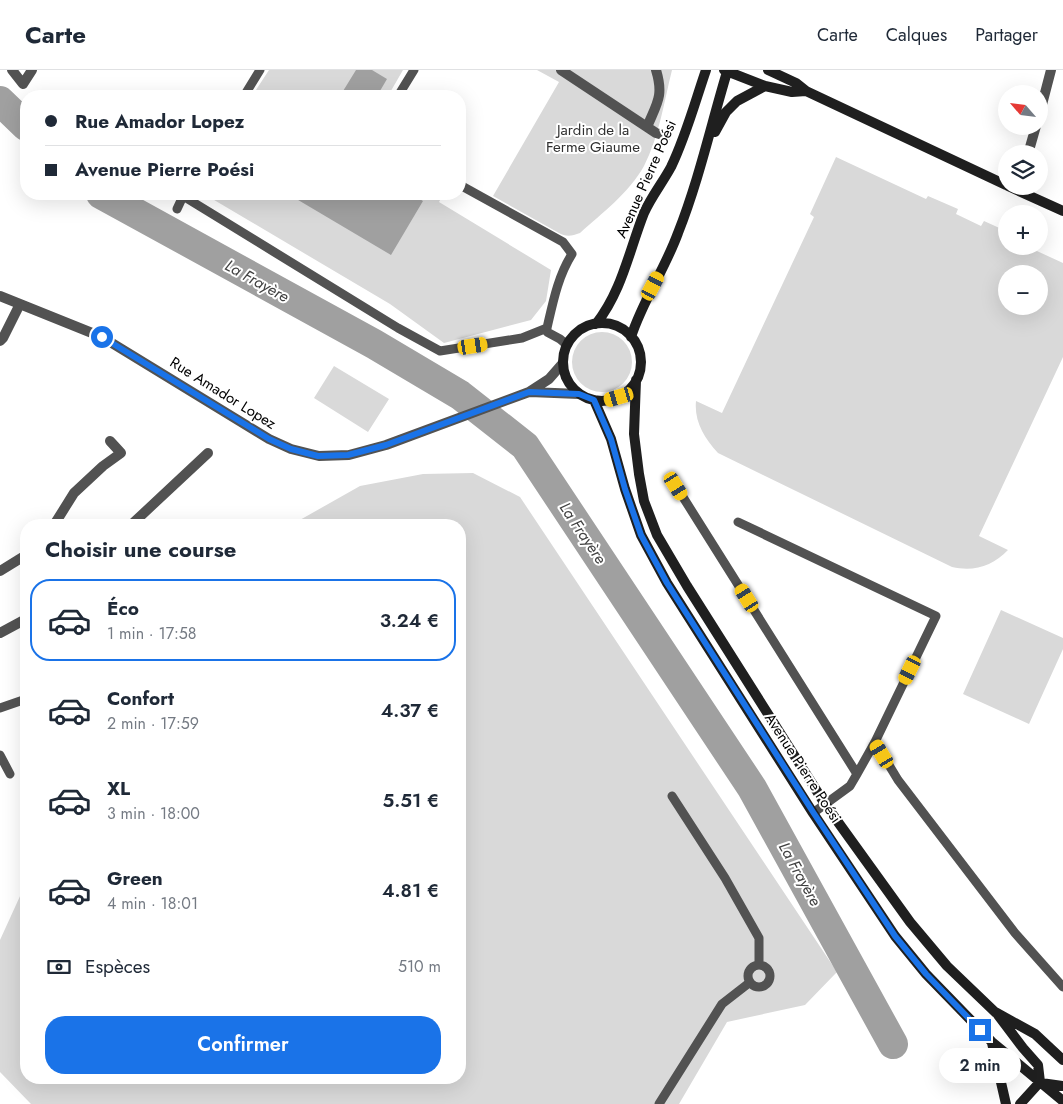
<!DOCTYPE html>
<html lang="fr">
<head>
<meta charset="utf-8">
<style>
	:root { --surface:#fff; --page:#f6f6f7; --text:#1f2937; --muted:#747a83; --line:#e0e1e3; --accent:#1a73e8 }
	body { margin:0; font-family:Jost,sans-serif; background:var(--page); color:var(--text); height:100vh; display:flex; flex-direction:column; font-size:19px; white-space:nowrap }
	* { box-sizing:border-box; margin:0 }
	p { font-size:16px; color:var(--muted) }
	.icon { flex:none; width:28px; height:28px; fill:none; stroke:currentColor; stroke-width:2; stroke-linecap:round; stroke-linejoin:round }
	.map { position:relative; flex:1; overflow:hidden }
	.drawer { position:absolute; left:20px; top:449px; width:446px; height:565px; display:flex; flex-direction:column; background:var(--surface); border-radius:20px; box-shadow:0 5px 20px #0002 }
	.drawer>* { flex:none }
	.guide { position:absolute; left:20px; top:20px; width:446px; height:110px; border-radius:20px; box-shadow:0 5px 20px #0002; display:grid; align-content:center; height:110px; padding:0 25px; background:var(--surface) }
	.needle { width:32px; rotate:298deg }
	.buttons { position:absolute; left:998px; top:15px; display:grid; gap:10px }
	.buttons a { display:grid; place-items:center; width:50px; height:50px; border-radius:50%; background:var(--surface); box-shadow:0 5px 20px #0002; font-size:25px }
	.end { position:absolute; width:22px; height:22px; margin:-11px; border:6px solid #1a73e8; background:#fff; box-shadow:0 0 0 2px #fff }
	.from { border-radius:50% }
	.bubble { position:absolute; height:35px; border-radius:18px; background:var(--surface); box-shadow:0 5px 20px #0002; font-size:16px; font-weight:600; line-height:35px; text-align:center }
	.car { position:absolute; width:15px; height:30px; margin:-15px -8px; border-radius:6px; box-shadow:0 0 4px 1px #0007; background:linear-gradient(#f5c518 24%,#345 0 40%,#f5c518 0 76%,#345 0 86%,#f5c518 0) }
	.guide b { display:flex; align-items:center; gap:18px; height:48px; font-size:19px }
	.guide b+b { border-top:1px solid var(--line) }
	.guide i { width:12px; height:12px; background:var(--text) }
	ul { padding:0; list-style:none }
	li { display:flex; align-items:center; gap:15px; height:82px; margin:0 10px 8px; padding:0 15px; border:2px solid transparent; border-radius:20px }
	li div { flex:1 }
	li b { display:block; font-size:19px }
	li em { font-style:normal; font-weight:600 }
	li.active { border-color:var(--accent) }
	li>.icon { width:45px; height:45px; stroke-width:1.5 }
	h2 { padding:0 25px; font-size:22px; line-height:60px }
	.pay { display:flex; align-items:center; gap:12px; height:55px; padding:0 25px; font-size:19px }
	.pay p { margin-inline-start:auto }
	.button { display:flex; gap:10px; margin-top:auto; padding:10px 25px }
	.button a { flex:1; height:58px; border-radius:20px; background:var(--accent); color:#fff; font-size:20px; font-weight:600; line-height:58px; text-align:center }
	header { display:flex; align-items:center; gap:30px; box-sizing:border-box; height:70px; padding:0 25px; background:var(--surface); border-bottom:1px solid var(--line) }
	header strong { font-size:24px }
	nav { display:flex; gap:28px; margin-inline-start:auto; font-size:18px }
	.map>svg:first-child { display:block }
	.green { fill:#d9d9d9; fill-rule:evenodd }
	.water { fill:#a0a0a0 }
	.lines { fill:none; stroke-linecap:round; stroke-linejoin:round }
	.river { stroke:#a0a0a0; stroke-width:30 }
	.lane { stroke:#525252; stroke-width:9 }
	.street { stroke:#525252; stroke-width:10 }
	.secondary { stroke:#1f1f1f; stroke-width:10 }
	.route { stroke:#1a73e8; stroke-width:6 }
	.labels { text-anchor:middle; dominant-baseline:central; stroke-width:4; stroke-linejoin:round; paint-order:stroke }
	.park-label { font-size:15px; fill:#303030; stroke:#fff }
	.street-label { font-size:15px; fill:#000; stroke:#fff }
	.water-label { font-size:16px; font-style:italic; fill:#414141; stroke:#fff }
</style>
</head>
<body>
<header>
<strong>Carte</strong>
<nav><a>Carte</a><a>Calques</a><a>Partager</a></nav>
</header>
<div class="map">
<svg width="1063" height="1034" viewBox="0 0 1063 1034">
	<rect width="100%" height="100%" fill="#fff"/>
	<path class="green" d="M269,0H403L388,26H252Z
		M537,0H672C664,32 659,67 644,96C629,123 602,143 580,163C572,166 566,167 559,163L493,126L559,12Z
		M836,87L926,129L928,126L958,139L956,144L981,156L984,151L1006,161V176H1026L1063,193V287L979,466L1008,480C993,496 974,502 952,497L718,383C704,368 694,351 696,331L722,343L814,147L810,144ZM1006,204H1039V236H1006Z
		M204,124H443L439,132L551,200L546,231L531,250L444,273L390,234Z
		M572 292a30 30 0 1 1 60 0a30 30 0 1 1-60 0Z
		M334,296L389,329L368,362L314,328Z
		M473,403L520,427L837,902L805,935L727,952L679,1034H31L0,1002V870L26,813V1008H460V455H291L360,416L423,404Z
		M1001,540L1063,568V579L1029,654L963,624Z"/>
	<path class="water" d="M356,0H372L387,9L377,26H340Z
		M288,124H411L423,131L391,185Z"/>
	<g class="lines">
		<path class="river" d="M0,31L26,56
			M101,124L374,274L460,325L525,376L752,718L893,974"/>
		<path class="lane" d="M244,26L260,0
			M398,26L414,0
			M460,115L563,172L572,184C558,206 553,232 547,258V262L560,269L567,275
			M183,126L398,258L440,281L522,268L547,258
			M177,139L184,124
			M676,416L857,704
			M738,452L936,546L875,672L857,704L850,716L813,743
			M0,638L26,629
			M875,672L898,710L1015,863L1063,917
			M0,685L10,704
			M672,726L725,808L759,868V894
			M748 906a11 11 0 1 1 22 0a11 11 0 1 1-22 0Z
			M659,1034L722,934L749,913"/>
		<path class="street" d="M12,0L23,14L32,0
			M561,0L656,63L666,66
			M1039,46L1051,0
			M647,57C657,33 664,26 656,0
			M1028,84L1036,56
			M0,226L102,267L269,369L291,379L319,386L349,385L386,375L529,322L549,309L563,293
			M0,271L3,268L20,234
			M530,322L579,324
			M54,455L74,423L103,396L121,383L110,371
			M131,455L208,383
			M0,501L26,485
			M0,563L26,549"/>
		<path class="secondary" d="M724,0L765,16L792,22L806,21
			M768,0L796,13L806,21L1006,115
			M715,62L726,42L737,31L765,16
			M1008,116L1063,141
			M563 292a39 39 0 1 1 78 0a39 39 0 1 1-78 0Z
			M596,254C622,221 629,181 644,143C651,127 663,112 671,97C686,66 695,32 706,0
			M631,267C643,230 665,199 678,163C699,110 711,55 727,2
			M636,310L634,364L639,404L644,431L657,465L687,516L825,734L910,852L947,896L995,942L1035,964L1063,990
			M594,330L611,369L625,419L641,465L667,513L813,743L895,866L926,904L992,972L1063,1031
			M998,945L1023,978L1038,995L1040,1012
			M992,973L1006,1034
			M1041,1013L1063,1016
			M1020,1034L1040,1012"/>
	</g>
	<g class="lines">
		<path class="route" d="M102,267L269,369L291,379L318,386L348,385L386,375L529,322L579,324L594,330L611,369L625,419L641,465L667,513L813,742L895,866L926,904L980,960"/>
	</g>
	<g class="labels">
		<g class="park-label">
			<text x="593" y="60">Jardin de la<tspan x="593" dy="17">Ferme Giaume</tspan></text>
		</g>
		<g class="street-label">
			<text transform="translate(646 109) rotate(-66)">Avenue Pierre Poési</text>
			<text transform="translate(223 323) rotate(32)">Rue Amador Lopez</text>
			<text transform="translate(803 698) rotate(57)">Avenue Pierre Poési</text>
		</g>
		<g class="water-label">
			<text transform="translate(257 211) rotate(29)">La Frayère</text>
			<text transform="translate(583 463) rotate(56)">La Frayère</text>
			<text transform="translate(800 804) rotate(61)">La Frayère</text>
		</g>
	</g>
</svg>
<div class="buttons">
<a><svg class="needle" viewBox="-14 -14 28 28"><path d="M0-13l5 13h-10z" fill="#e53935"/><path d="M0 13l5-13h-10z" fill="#747a83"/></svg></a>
<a><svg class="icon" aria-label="layers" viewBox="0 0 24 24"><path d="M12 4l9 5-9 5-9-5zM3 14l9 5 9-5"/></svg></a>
<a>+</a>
<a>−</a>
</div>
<i class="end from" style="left:102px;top:267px"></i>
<i class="end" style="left:980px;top:960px"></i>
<div class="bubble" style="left:939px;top:978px;width:82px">2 min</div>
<i class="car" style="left:653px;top:216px;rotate:28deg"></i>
<i class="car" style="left:473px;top:276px;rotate:81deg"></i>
<i class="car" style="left:619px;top:327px;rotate:254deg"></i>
<i class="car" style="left:676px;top:416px;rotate:148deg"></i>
<i class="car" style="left:747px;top:528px;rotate:328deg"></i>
<i class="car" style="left:910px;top:600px;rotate:206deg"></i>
<i class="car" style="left:882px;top:684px;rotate:329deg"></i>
<div class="guide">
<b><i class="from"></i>Rue Amador Lopez</b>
<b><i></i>Avenue Pierre Poési</b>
</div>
<section class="drawer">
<h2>Choisir une course</h2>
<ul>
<li class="active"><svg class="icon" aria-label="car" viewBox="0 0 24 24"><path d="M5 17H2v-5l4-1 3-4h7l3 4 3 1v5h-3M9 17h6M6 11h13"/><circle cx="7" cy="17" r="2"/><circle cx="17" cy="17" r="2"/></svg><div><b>Éco</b><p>1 min · 17:58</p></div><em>3.24 €</em></li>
<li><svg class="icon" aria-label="car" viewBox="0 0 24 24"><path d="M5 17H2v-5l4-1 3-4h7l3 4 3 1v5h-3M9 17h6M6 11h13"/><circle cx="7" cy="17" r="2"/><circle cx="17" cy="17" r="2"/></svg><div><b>Confort</b><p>2 min · 17:59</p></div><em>4.37 €</em></li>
<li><svg class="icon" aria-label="car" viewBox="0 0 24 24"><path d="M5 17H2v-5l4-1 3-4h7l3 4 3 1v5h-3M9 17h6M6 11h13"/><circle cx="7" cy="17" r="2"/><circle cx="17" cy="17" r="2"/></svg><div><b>XL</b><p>3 min · 18:00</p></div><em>5.51 €</em></li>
<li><svg class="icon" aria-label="car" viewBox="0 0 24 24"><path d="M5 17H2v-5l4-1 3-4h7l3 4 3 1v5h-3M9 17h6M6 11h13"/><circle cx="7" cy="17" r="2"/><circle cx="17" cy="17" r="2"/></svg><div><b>Green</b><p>4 min · 18:01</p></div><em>4.81 €</em></li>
</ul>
<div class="pay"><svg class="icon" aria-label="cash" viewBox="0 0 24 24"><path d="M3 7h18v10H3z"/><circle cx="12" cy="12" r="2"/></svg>Espèces<p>510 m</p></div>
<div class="button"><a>Confirmer</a></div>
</section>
</div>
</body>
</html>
